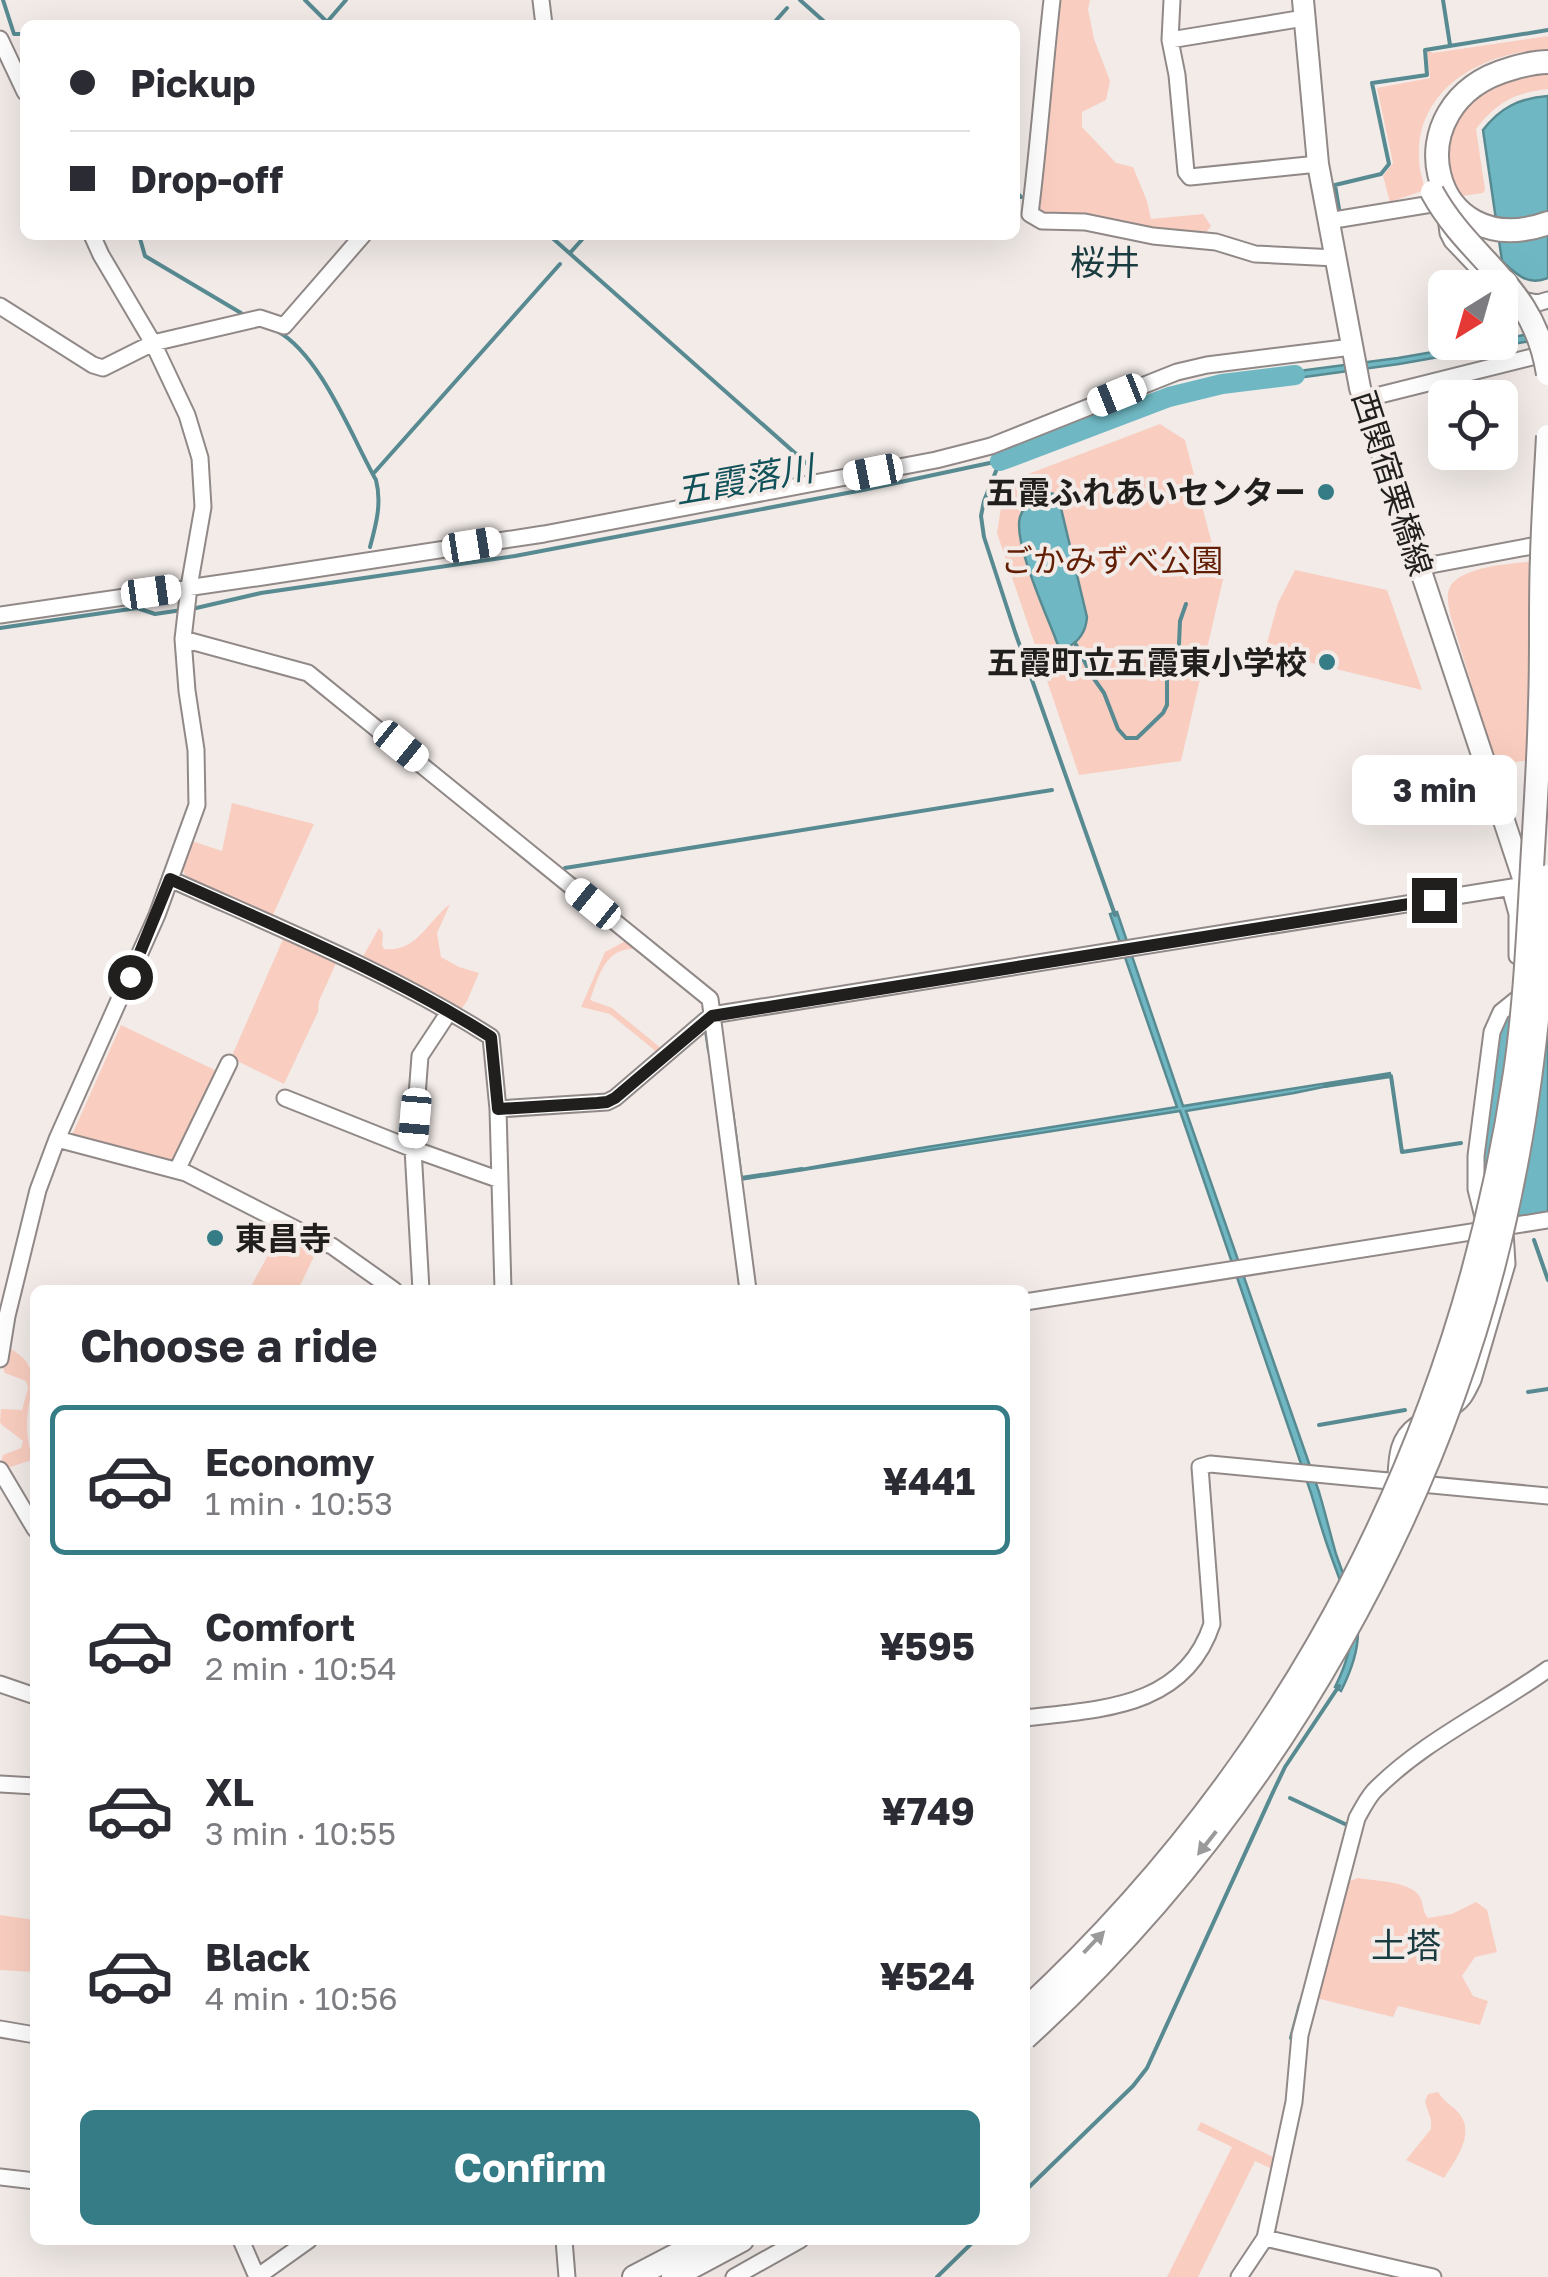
<!DOCTYPE html>
<html lang="en">
<head>
<meta charset="utf-8">
<style>
	:root { --surface:#fff; --page:#f2f2f3; --text:#2b2b33; --muted:#7c7c81; --line:#e1e1e2; --accent:#357c86 }
	body { margin:0; font-family:"Golos Text","Noto Sans JP",sans-serif; background:var(--page); color:var(--text); height:100vh; display:flex; flex-direction:column; font-size:38px; white-space:nowrap }
	* { box-sizing:border-box; margin:0 }
	p { font-size:32px; color:var(--muted) }
	.icon { flex:none; width:55px; height:55px; fill:none; stroke:currentColor; stroke-width:2; stroke-linecap:round; stroke-linejoin:round }
	.map { position:relative; flex:1; overflow:hidden }
	.panel { position:absolute; left:30px; top:1285px; width:1000px; height:960px; display:flex; flex-direction:column; background:var(--surface); border-radius:15px; box-shadow:0 10px 40px #0002 }
	.panel>* { flex:none }
	.guide { position:absolute; left:20px; top:20px; width:1000px; height:220px; border-radius:15px; box-shadow:0 10px 40px #0002; display:grid; align-content:center; height:220px; padding:0 50px; background:var(--surface) }
	.needle { width:65px; rotate:217deg }
	.fabs { position:absolute; left:1428px; top:270px; display:grid; gap:20px }
	.fabs a { display:grid; place-items:center; width:90px; height:90px; border-radius:15px; background:var(--surface); box-shadow:0 10px 40px #0002; font-size:50px }
	.end { position:absolute; width:45px; height:45px; margin:-22px; border:12px solid #211f1e; background:#fff; box-shadow:0 0 0 5px #fff }
	.from { border-radius:50% }
	.bubble { position:absolute; height:70px; border-radius:15px; background:var(--surface); box-shadow:0 10px 40px #0002; font-size:32px; font-weight:700; line-height:70px; text-align:center }
	.car { position:absolute; width:30px; height:60px; margin:-30px -15px; border-radius:12px; box-shadow:0 0 8px 2px #0007; background:linear-gradient(#fff 24%,#345 0 40%,#fff 0 76%,#345 0 86%,#fff 0) }
	.guide b { display:flex; align-items:center; gap:35px; height:95px; font-size:38px }
	.guide b+b { border-top:2px solid var(--line) }
	.guide i { width:25px; height:25px; background:var(--text) }
	ul { padding:0; list-style:none }
	li { display:flex; align-items:center; gap:30px; height:150px; margin:0 20px 15px; padding:0 30px; border:5px solid transparent; border-radius:15px }
	li div { flex:1 }
	li b { display:block; font-size:38px }
	li em { font-style:normal; font-weight:700 }
	li.active { border-color:var(--accent) }
	li>.icon { width:90px; height:90px; stroke-width:1.5 }
	h2 { padding:0 50px; font-size:45px; line-height:120px }
	.cta { display:flex; gap:20px; margin-top:auto; padding:20px 50px }
	.cta a { flex:1; height:115px; border-radius:15px; background:var(--accent); color:#fff; font-size:40px; font-weight:700; line-height:115px; text-align:center }
	.map>svg:first-child { display:block }
	.green { fill:#f9cec0 }
	.water { fill:#6fb8c3; stroke:#588a92; stroke-width:2.5 }
	.lines { fill:none; stroke-linecap:round; stroke-linejoin:round }
	.stream { stroke:#588a92; stroke-width:4 }
	.river { stroke:#6fb8c3; stroke-width:20 }
	.minor-casing { stroke:#908987; stroke-width:19 }
	.major-casing { stroke:#908987; stroke-width:24 }
	.highway-casing { stroke:#908987; stroke-width:26 }
	.minor { stroke:#fff; stroke-width:15 }
	.major { stroke:#fff; stroke-width:20 }
	.highway { stroke:#fff; stroke-width:22 }
	.highway-bridge-casing { stroke:#908987; stroke-width:26; stroke-linecap:butt }
	.highway-bridge { stroke:#fff; stroke-width:22 }
	.oneway { fill:#9b9a9a }
	.route { stroke:#211f1e; stroke-width:12 }
	.poi-dot { fill:#357c86; stroke:#f2ebe8; stroke-width:4 }
	.labels { text-anchor:middle; dominant-baseline:central; stroke-width:8; stroke-linejoin:round; paint-order:stroke }
	.street-label { font-size:32px; fill:#211f1e; stroke:#f2ebe8 }
	.poi-label { font-size:32px; font-weight:bold; fill:#211f1e; stroke:#f2ebe8; text-anchor:end }
	.park-label { font-size:32px; fill:#631f06; stroke:#f2ebe8 }
	.neighbourhood-label { font-size:35px; fill:#1a3b40; stroke:#f2ebe8 }
	.water-label { font-size:35px; font-style:italic; fill:#115159; stroke:#f2ebe8 }
</style>
</head>
<body>
<div class="map">
<svg width="1548" height="2277" viewBox="0 0 1548 2277">
	<rect width="100%" height="100%" fill="#f2ebe8"/>
	<path class="green" d="M1057,0H1090L1088,9L1094,39L1110,81L1106,100L1082,112V127L1116,163L1133,167L1147,201L1151,219L1203,214L1211,226L1206,233L1200,235L1045,218L1036,208Z
		M1548,36V49C1485,52 1416,86 1419,159C1419,169 1423,180 1425,190L1390,202L1383,176L1393,163L1377,88L1430,78L1427,50L1433,53Z
		M1548,70V89C1514,93 1497,102 1476,129L1485,190L1483,193L1455,197L1448,186L1446,129L1482,87Z
		M1160,424L1185,440L1218,567L1225,571L1181,761L1079,775L997,533L1002,501L1023,476Z
		M1535,561L1529,760L1496,765L1450,614C1449,605 1446,597 1449,589C1458,566 1512,564 1535,561Z
		M1295,570L1387,590L1422,690L1287,657L1289,649L1267,643L1278,603Z
		M232,803L314,824L272,917L187,879L182,868L192,841L222,851Z
		M450,904L437,933L441,957L459,967L479,973L467,1001L460,1011L361,960L379,928L383,933L382,945L384,949C416,953 427,922 450,904Z
		M284,937L337,961L319,1001L318,1012L284,1084L231,1058Z
		M631,938L705,1000V1011L700,1003L634,949C605,948 599,976 590,1000L612,1008L662,1049L658,1053L610,1014L581,1007L605,952Z
		M121,1025L219,1072L176,1164L71,1137Z
		M285,1224L318,1248L298,1290H249Z
		M7,1347C48,1367 26,1394 27,1427C27,1438 30,1449 32,1460L4,1469L1,1462L3,1455L21,1448L23,1441L2,1425L0,1422L1,1409L22,1410L28,1388L26,1381L5,1373L3,1368Z
		M1358,1878C1375,1881 1406,1881 1418,1894C1424,1901 1421,1909 1428,1918L1452,1914L1476,1902L1487,1910L1497,1952L1475,1957L1462,1976L1473,1996L1488,2001L1480,2025L1398,2006L1393,2017L1312,1997L1344,1883Z
		M0,1915L35,1920V1972L0,1970Z
		M1438,2092C1443,2100 1449,2104 1456,2110C1478,2131 1456,2159 1444,2178L1406,2160L1431,2129V2120L1425,2102L1428,2094Z
		M1201,2122L1277,2159L1276,2171L1255,2161L1198,2277H1167L1232,2147L1197,2130Z"/>
	<path class="water" d="M1548,96V278C1528,286 1517,275 1502,261L1483,130C1500,108 1519,98 1548,96Z
		M1548,330V338L1399,364L1268,382V375L1398,358L1485,343L1500,342V340Z
		M1050,493L1054,494L1059,500L1087,617C1086,631 1079,642 1066,648L1058,645L1056,640C1046,613 1013,542 1020,517C1025,502 1036,497 1050,493Z
		M1117,912L1183,1106L1391,1073L1294,1093L1186,1111L1319,1492C1325,1512 1330,1533 1336,1554C1356,1611 1371,1632 1341,1691L1335,1687C1364,1629 1350,1609 1330,1553C1323,1534 1317,1513 1311,1493L1180,1111L739,1180L915,1149L1177,1107L1110,914Z
		M1525,998L1543,1014L1548,1026V1212L1519,1217L1516,1212L1481,1193L1480,1174L1499,1027L1505,1016Z"/>
	<g class="lines">
		<path class="stream" d="M3,0L14,34H25
			M305,0L330,25
			M800,0L828,25
			M1443,0L1450,45
			M327,22L346,0
			M772,25L787,8
			M1015,191L1021,197
			M1339,209L1335,185L1381,174L1389,164L1372,83L1427,75L1425,50L1548,30
			M139,235L145,256L241,313
			M549,235L813,469L814,473
			M570,253L586,235
			M277,331C320,354 352,437 376,480C382,503 376,525 370,547
			M1000,461L984,501L981,516L984,537L1015,632L1115,915
			M373,474L560,264
			M192,609L261,593L515,556L863,490L999,461
			M0,628L137,608L155,614L182,610
			M1075,643L1092,676L1104,693L1118,729L1126,738H1137L1163,713L1167,705V669L1179,644L1180,621L1186,604
			M565,868L1052,790
			M706,1031L709,1051
			M1325,1086L1391,1076L1402,1152L1461,1143
			M732,1110L741,1178L802,1169
			M1534,1240L1548,1280
			M1528,1392L1548,1389
			M1319,1425L1405,1410
			M1290,1798L1347,1825V1831
			M1291,2038L1300,2004
			M1025,2191L1133,2086L1147,2068L1274,1790L1285,1767L1339,1686
			M937,2277L975,2240"/>
		<path class="river" d="M1000,461L1169,397L1222,384L1295,375"/>
		<defs>
			<path id="minor" d="M541,0L544,25
				M1052,0C1044,71 1039,143 1030,214L1042,221L1085,222L1153,236L1216,242L1255,254L1336,258
				M1172,0L1170,40L1177,75L1186,172L1190,177L1318,164
				M0,39L25,92
				M1170,40L1304,18
				M1328,221L1444,202L1448,233L1452,241L1492,283
				M1517,299L1538,303L1548,300
				M0,306L93,365L103,368L153,343L260,318L284,326L363,235
				M1364,399L1548,353
				M1420,567L1548,543
				M0,615L256,578L544,534L936,460L991,446L1177,372L1207,365L1352,347
				M183,639L308,673L710,999L748,1290
				M170,879C279,928 391,973 491,1037L498,1109L503,1290
				M1510,888L1517,914V956
				M285,1098L413,1149L500,1180
				M498,1109L607,1102L615,1098L712,1015L1525,885
				M57,1139L186,1173L323,1243L332,1246L394,1290
				M177,1170L229,1063
				M1483,1217L1476,1189V1156L1492,1032L1501,1012L1527,991
				M421,1290L413,1149L420,1056L449,1012
				M1025,1302L1548,1220
				M0,1359L7,1316L38,1190L57,1139L157,915L197,805L196,750L187,691L183,639L189,587L203,507L200,458L187,415L153,343L101,255L92,235
				M1450,1408C1463,1403 1467,1392 1473,1380L1507,1264L1505,1231
				M0,1470L35,1529
				M1396,1476C1397,1455 1398,1438 1416,1425
				M0,1684L35,1696
				M1025,1718C1099,1709 1184,1709 1212,1624L1200,1467L1210,1464L1548,1496
				M0,1784L35,1786
				M0,2029L35,2035
				M0,2177L35,2181
				M1265,2238L1433,2277
				M241,2240L257,2277
				M564,2240L567,2277
				M257,2277L309,2240
				M734,2277L800,2240
				M1239,2277L1265,2238L1294,2102L1300,2035L1357,1818C1362,1809 1367,1799 1374,1791C1423,1741 1491,1710 1548,1669"/>
			<path id="major" d="M1303,0L1318,164L1360,388L1529,896"/>
			<path id="highway" d="M1548,62C1534,62 1523,65 1510,69C1390,103 1429,266 1548,223
				M634,2277L705,2240
				M673,2277L742,2240"/>
		</defs>
		<use href="#minor" class="minor-casing"/>
		<use href="#major" class="major-casing"/>
		<use href="#highway" class="highway-casing"/>
		<use href="#minor" class="minor"/>
		<use href="#major" class="major"/>
		<use href="#highway" class="highway"/>
		<defs>
			<path id="highway-bridge" d="M1432,192C1471,263 1534,284 1548,374
				M1025,2010C1295,1760 1460,1437 1515,1073C1525,1005 1528,936 1532,867C1535,813 1539,758 1540,704C1542,655 1540,606 1542,557C1543,517 1546,476 1548,436
				M1025,2038C1272,1814 1453,1498 1515,1170C1534,1073 1543,975 1548,876"/>
		</defs>
		<use href="#highway-bridge" class="highway-bridge-casing"/>
		<use href="#highway-bridge" class="highway-bridge"/>
	</g>
	<defs><path id="oneway-solid" d="M-6-.8H1V-3.2L6.5 0L1 3.2V.8H-6Z" transform="scale(2.5)"/></defs>
	<g class="oneway">
		<use href="#oneway-solid" transform="translate(1207 1843) rotate(128)"/>
		<use href="#oneway-solid" transform="translate(1094 1942) rotate(-46)"/>
	</g>
	<g class="lines">
		<path class="route" d="M130,977L170,879C279,928 391,973 491,1037L498,1109L597,1103L607,1102L615,1098L712,1016L1434,900"/>
	</g>
	<g class="poi-dot">
		<circle cx="1326" cy="492" r="10"/>
		<circle cx="1327" cy="662" r="10"/>
		<circle cx="215" cy="1238" r="10"/>
	</g>
	<g class="labels">
		<g class="street-label">
			<text transform="translate(1393 483) rotate(72)">西関宿栗橋線</text>
		</g>
		<g class="poi-label">
			<text x="1306" y="492">五霞ふれあいセンター</text>
			<text x="1307" y="662">五霞町立五霞東小学校</text>
			<text x="235" y="1238" text-anchor="start">東昌寺</text>
		</g>
		<g class="park-label">
			<text x="1112" y="560">ごかみずべ公園</text>
		</g>
		<g class="neighbourhood-label">
			<text x="1105" y="262">桜井</text>
			<text x="1406" y="1945">土塔</text>
		</g>
		<g class="water-label">
			<text transform="translate(744 479) rotate(-10)">五霞落川</text>
		</g>
	</g>
</svg>
<div class="fabs">
<a><svg class="needle" viewBox="-14 -14 28 28"><path d="M0-13l5 13h-10z" fill="#e53935"/><path d="M0 13l5-13h-10z" fill="#7c7c81"/></svg></a>
<a><svg class="icon" aria-label="locate" viewBox="0 0 24 24"><circle cx="12" cy="12" r="6"/><path d="M12 2v4M12 18v4M2 12h4M18 12h4"/></svg></a>
</div>
<i class="end from" style="left:130px;top:977px"></i>
<i class="end" style="left:1434px;top:900px"></i>
<div class="bubble" style="left:1352px;top:755px;width:165px">3 min</div>
<i class="car" style="left:1117px;top:395px;rotate:248deg"></i>
<i class="car" style="left:873px;top:472px;rotate:259deg"></i>
<i class="car" style="left:472px;top:545px;rotate:81deg"></i>
<i class="car" style="left:151px;top:592px;rotate:82deg"></i>
<i class="car" style="left:401px;top:746px;rotate:129deg"></i>
<i class="car" style="left:593px;top:904px;rotate:309deg"></i>
<i class="car" style="left:415px;top:1118px;rotate:185deg"></i>
<div class="guide">
<b><i class="from"></i>Pickup</b>
<b><i></i>Drop-off</b>
</div>
<section class="panel">
<h2>Choose a ride</h2>
<ul>
<li class="active"><svg class="icon" aria-label="car" viewBox="0 0 24 24"><path d="M5 17H2v-5l4-1 3-4h7l3 4 3 1v5h-3M9 17h6M6 11h13"/><circle cx="7" cy="17" r="2"/><circle cx="17" cy="17" r="2"/></svg><div><b>Economy</b><p>1 min · 10:53</p></div><em>¥441</em></li>
<li><svg class="icon" aria-label="car" viewBox="0 0 24 24"><path d="M5 17H2v-5l4-1 3-4h7l3 4 3 1v5h-3M9 17h6M6 11h13"/><circle cx="7" cy="17" r="2"/><circle cx="17" cy="17" r="2"/></svg><div><b>Comfort</b><p>2 min · 10:54</p></div><em>¥595</em></li>
<li><svg class="icon" aria-label="car" viewBox="0 0 24 24"><path d="M5 17H2v-5l4-1 3-4h7l3 4 3 1v5h-3M9 17h6M6 11h13"/><circle cx="7" cy="17" r="2"/><circle cx="17" cy="17" r="2"/></svg><div><b>XL</b><p>3 min · 10:55</p></div><em>¥749</em></li>
<li><svg class="icon" aria-label="car" viewBox="0 0 24 24"><path d="M5 17H2v-5l4-1 3-4h7l3 4 3 1v5h-3M9 17h6M6 11h13"/><circle cx="7" cy="17" r="2"/><circle cx="17" cy="17" r="2"/></svg><div><b>Black</b><p>4 min · 10:56</p></div><em>¥524</em></li>
</ul>
<div class="cta"><a>Confirm</a></div>
</section>
</div>
</body>
</html>
